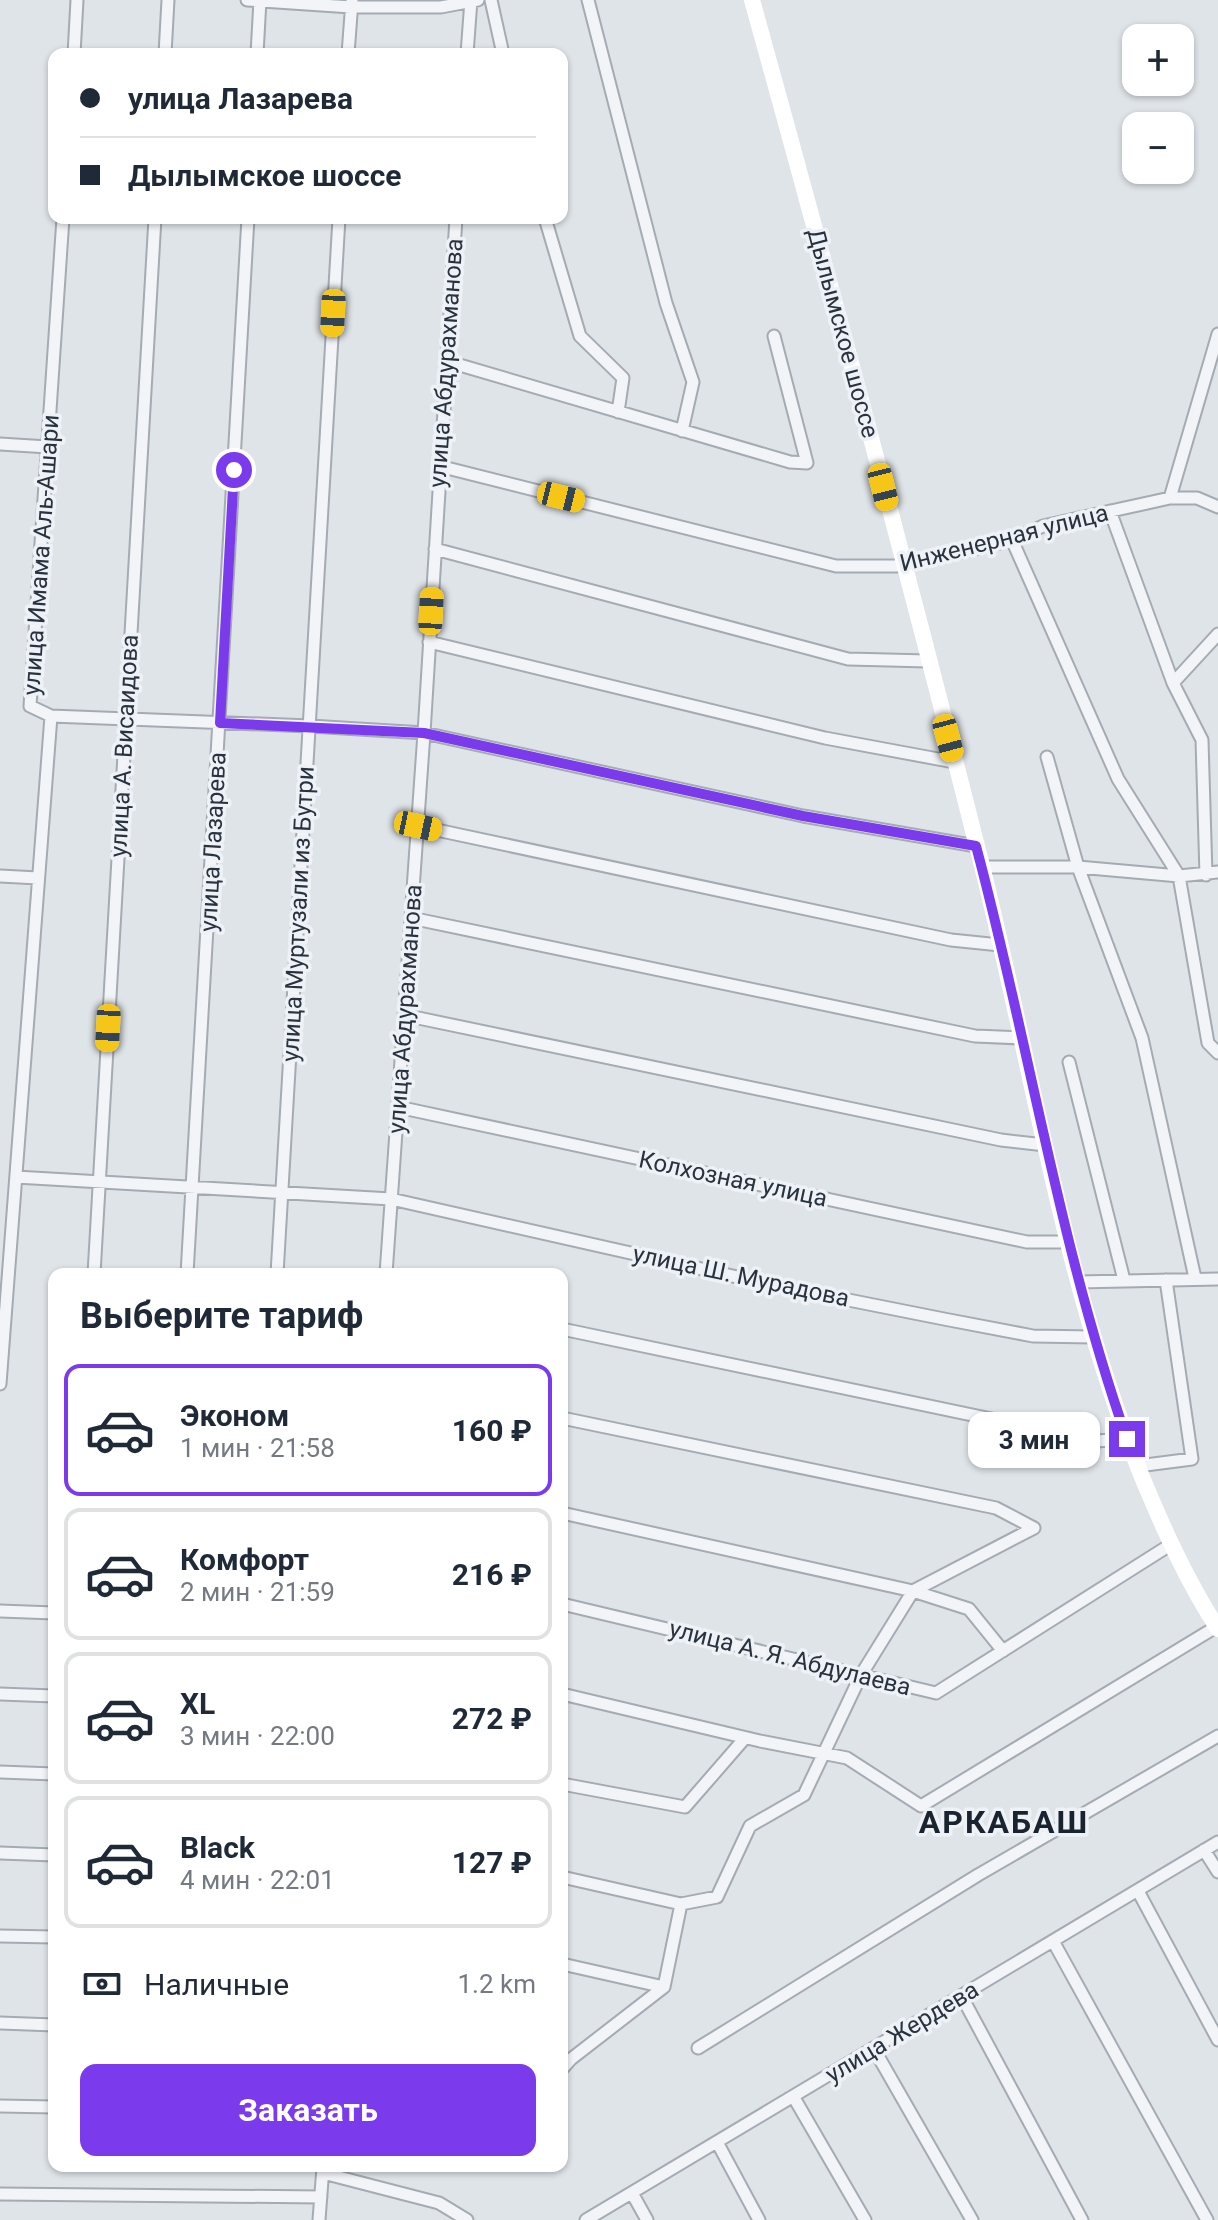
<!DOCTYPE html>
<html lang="ru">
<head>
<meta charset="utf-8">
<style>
	:root { --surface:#fff; --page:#f2f2f3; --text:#1f2937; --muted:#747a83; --line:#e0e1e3; --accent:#7c3aed }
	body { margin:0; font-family:Roboto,sans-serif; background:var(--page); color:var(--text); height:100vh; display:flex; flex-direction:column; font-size:30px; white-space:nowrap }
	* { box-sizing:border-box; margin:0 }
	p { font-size:26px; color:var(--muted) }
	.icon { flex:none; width:44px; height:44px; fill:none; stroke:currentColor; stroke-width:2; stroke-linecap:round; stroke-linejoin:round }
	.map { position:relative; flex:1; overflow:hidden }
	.details { position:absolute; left:48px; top:1268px; width:520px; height:904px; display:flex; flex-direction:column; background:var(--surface); border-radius:16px; box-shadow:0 2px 6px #0004 }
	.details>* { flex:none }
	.top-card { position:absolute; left:48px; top:48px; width:520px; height:176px; border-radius:16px; box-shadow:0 2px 6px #0004; display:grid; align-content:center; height:176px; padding:0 32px; background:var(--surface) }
	.tools { position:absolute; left:1122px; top:24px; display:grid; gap:16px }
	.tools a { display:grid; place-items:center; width:72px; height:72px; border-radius:16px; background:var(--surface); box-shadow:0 2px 6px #0004; font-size:40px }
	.end { position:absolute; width:36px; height:36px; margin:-18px; border:10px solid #7c3aed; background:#fff; box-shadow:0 0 0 4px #fff }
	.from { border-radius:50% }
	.bubble { position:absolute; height:56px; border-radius:16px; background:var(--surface); box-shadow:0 2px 6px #0004; font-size:26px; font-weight:700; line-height:56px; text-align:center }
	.car { position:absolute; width:24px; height:48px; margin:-24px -12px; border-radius:10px; box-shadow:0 0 6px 2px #0007; background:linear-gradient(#f5c518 24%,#345 0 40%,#f5c518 0 76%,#345 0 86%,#f5c518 0) }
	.top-card b { display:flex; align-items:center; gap:28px; height:76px; font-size:30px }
	.top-card b+b { border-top:2px solid var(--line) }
	.top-card i { width:20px; height:20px; background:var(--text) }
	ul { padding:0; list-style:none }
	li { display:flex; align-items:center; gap:24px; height:132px; margin:0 16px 12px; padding:0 16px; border:4px solid var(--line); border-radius:16px }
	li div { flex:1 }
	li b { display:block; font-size:30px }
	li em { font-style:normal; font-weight:700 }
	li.current { border-color:var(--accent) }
	li>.icon { width:72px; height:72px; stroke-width:1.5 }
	h2 { padding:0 32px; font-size:36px; line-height:96px }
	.pay { display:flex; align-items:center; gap:20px; height:88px; padding:0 32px; font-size:30px }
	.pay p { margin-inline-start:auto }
	.primary-button { display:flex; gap:16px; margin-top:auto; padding:16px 32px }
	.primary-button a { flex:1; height:92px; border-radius:16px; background:var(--accent); color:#fff; font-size:32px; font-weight:700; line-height:92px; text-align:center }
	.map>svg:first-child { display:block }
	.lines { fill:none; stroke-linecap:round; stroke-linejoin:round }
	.street-casing { stroke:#a4abb2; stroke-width:15 }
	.street { stroke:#f2f4f7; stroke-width:11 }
	.secondary { stroke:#fff; stroke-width:16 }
	.route { stroke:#7c3aed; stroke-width:10 }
	.labels { text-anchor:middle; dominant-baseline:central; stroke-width:7; stroke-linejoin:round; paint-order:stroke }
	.street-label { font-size:24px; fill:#28333f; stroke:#eef2f6 }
	.district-label { font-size:32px; font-weight:bold; letter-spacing:2px; fill:#1a2430; stroke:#eef2f6 }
</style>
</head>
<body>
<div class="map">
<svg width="1218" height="2220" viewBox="0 0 1218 2220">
	<rect width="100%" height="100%" fill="#dfe4e8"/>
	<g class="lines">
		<defs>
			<path id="street" d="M247,0L351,7H441L478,0
				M491,0L503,54
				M588,0L666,303L693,382L682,431
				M74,54L77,0
				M165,54L168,0
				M257,54L260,0
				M348,54L352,1
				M467,54L471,0
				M545,218L580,336L623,378L618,412
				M446,361L790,462L807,463L774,336
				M0,444L48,447
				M439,466L836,566H904L1012,540L1043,526L1170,498L1218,334
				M1170,498H1197L1218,507
				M1110,511L1173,683L1202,740L1206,875
				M1012,540L1118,779L1179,876L1208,1043L1218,1053
				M435,549L848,659L928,661
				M429,642L825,738L954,762
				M1173,683L1218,634
				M51,716L310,726L424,733L803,816L976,846
				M1047,757L1078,867L1142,1038L1195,1278
				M418,826L951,940L1000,945
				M982,867H1078L1179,876L1218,872
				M0,876L38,878
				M411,918L975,1036L1021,1038
				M404,1015L1001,1140L1045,1145
				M1069,1062L1124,1280
				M398,1107L1027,1242H1068
				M16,1177L391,1199L768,1284L944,1319L1033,1336L1093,1337
				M94,1274L155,218
				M187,1274L248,218
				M277,1274L339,218
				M386,1274L424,733L456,218
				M1078,1282L1218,1279
				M562,1329L1096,1441L1127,1439
				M0,1384L51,716L30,706L63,218
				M562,1418L996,1508L1034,1528
				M1138,1466L1192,1459L1166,1280
				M562,1513L913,1591L969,1609L1003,1651
				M562,1604L936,1693L1170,1545
				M0,1611L54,1613
				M0,1694L54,1696
				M562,1694L760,1741L847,1758L921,1806L1216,1627
				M0,1772L54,1774
				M562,1784L685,1807L745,1738
				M1204,1850L1218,1872
				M0,1853L54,1855
				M562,1877L681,1904
				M1138,1891L1218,2040
				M0,1936L54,1937
				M1053,1941L1207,2220
				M562,1964L664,1987
				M962,1997L1082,2220
				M0,2023L54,2025
				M698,2048L978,1875L1218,1736
				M874,2049L972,2220
				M562,2069L571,2059L664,1987L681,1904L717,1897L750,1826L804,1795L861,1675L913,1591L1034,1528
				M793,2096L865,2220
				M0,2106L54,2107
				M717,2142L759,2220
				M323,2173L439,2203L467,2220
				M632,2193L647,2220
				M0,2194L321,2197
				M319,2220L323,2167
				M586,2220L1218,1842"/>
		</defs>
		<use href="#street" class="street-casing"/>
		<use href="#street" class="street"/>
		<path class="secondary" d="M752,0C832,288 909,577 982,866C1033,1070 1063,1281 1142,1477C1164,1530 1187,1581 1218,1629"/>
	</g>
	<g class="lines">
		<path class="route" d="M234,470L220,723L424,733L803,816L976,846C1029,1043 1059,1246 1127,1439"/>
	</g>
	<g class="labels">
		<g class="street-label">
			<text transform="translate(843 333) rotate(75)">Дылымское шоссе</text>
			<text transform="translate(446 363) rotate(-86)">улица Абдурахманова</text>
			<text transform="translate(1004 538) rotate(-14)">Инженерная улица</text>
			<text transform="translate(41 555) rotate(-86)">улица Имама Аль-Ашари</text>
			<text transform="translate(124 746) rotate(-87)">улица А. Висаидова</text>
			<text transform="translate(213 842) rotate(-87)">улица Лазарева</text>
			<text transform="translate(298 914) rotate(-87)">улица Муртузали из Бутри</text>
			<text transform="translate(405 1009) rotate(-86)">улица Абдурахманова</text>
			<text transform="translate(733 1179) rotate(12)">Колхозная улица</text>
			<text transform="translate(741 1276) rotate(12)">улица Ш. Мурадова</text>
			<text transform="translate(790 1658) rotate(14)">улица А. Я. Абдулаева</text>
			<text transform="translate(902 2032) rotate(-31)">улица Жердева</text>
		</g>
		<g class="district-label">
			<text x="1004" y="1822">АРКАБАШ</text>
		</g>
	</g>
</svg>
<div class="tools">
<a>+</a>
<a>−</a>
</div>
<i class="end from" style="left:234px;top:470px"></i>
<i class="end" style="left:1127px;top:1439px"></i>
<div class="bubble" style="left:968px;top:1412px;width:132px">3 мин</div>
<i class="car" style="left:333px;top:313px;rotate:183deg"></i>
<i class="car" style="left:883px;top:487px;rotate:166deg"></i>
<i class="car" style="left:561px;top:497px;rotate:104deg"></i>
<i class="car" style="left:431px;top:611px;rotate:3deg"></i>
<i class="car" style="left:948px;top:738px;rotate:165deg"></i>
<i class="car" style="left:418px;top:826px;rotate:102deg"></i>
<i class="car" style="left:108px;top:1028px;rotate:183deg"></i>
<div class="top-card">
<b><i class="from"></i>улица Лазарева</b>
<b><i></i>Дылымское шоссе</b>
</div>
<section class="details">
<h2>Выберите тариф</h2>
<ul>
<li class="current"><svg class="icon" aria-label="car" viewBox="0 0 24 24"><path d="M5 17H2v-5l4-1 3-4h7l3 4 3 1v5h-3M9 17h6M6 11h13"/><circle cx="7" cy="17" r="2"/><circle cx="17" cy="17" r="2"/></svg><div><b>Эконом</b><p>1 мин · 21:58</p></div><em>160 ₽</em></li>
<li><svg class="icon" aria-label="car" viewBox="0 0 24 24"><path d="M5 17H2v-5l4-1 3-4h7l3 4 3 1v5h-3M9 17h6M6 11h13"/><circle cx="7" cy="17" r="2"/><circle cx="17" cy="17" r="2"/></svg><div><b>Комфорт</b><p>2 мин · 21:59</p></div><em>216 ₽</em></li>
<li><svg class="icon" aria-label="car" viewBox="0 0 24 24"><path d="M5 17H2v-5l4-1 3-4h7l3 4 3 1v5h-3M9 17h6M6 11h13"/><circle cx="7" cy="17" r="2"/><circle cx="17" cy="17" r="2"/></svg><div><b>XL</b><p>3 мин · 22:00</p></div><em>272 ₽</em></li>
<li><svg class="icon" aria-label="car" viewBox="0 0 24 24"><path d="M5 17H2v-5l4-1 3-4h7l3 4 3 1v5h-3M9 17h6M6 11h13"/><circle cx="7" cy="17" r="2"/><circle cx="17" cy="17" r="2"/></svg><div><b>Black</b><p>4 мин · 22:01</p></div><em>127 ₽</em></li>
</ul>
<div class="pay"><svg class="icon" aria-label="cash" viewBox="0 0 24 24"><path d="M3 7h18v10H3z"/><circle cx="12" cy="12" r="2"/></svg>Наличные<p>1.2 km</p></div>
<div class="primary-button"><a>Заказать</a></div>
</section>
</div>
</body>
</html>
